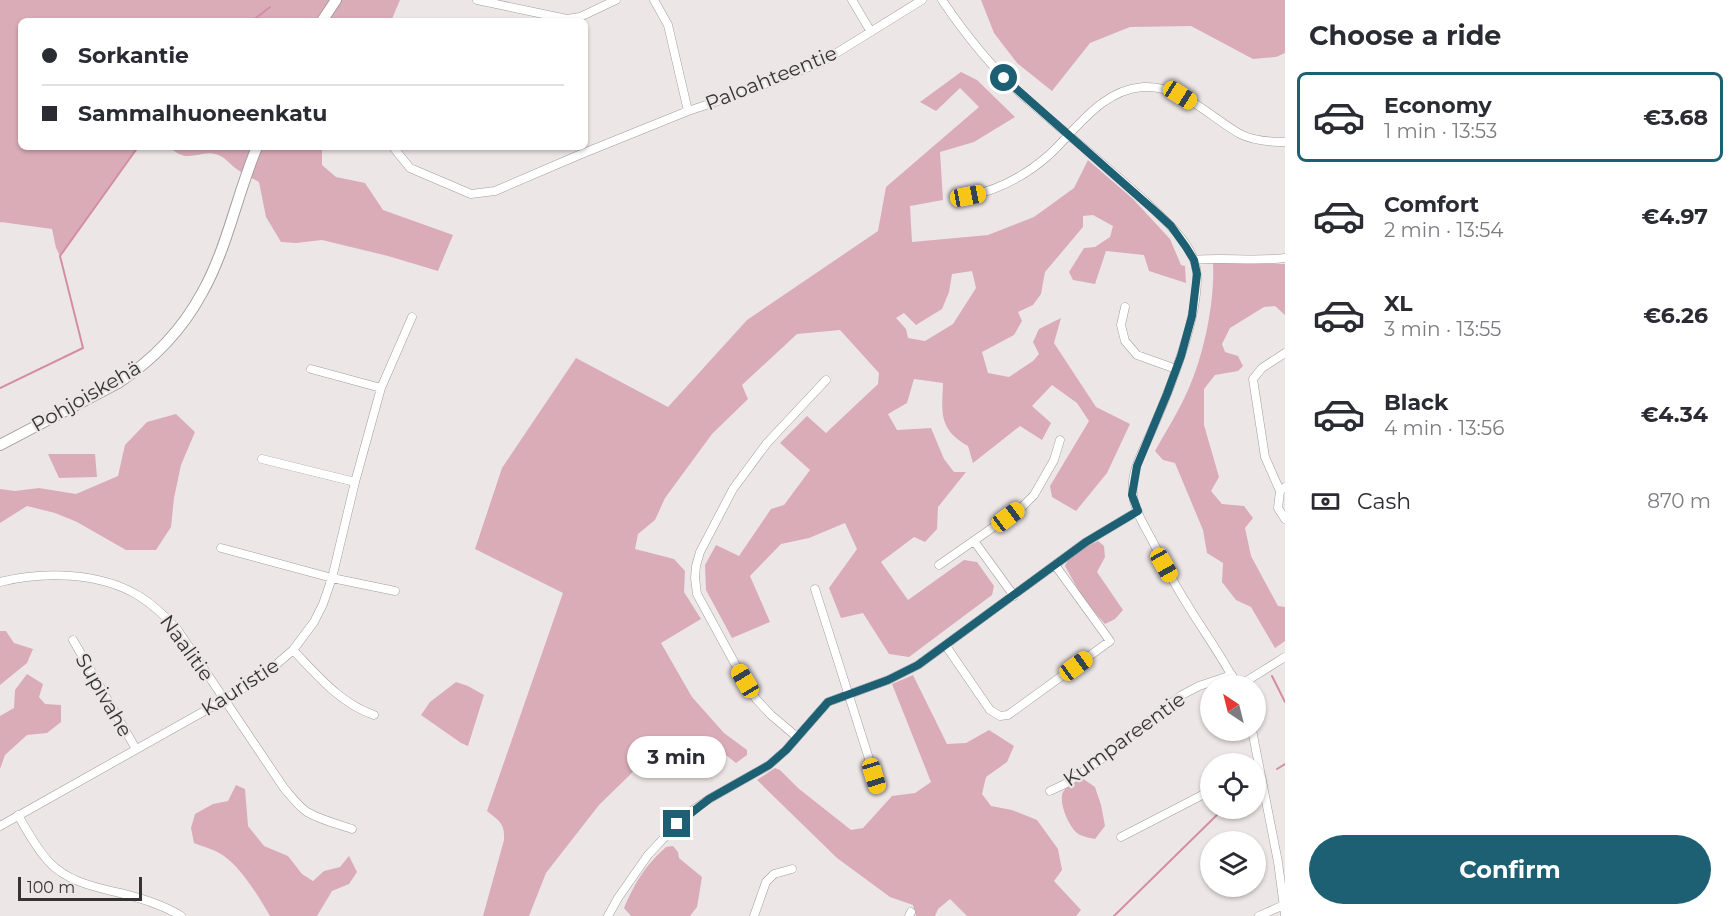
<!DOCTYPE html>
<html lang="en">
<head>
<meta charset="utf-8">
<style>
	:root { --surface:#fff; --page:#f2f2f3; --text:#2b2b33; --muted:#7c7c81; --line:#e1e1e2; --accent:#1d6073 }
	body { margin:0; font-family:Montserrat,sans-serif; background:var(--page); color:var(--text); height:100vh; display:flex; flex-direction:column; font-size:22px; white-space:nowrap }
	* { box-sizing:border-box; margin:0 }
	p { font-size:20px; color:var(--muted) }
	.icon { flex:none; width:33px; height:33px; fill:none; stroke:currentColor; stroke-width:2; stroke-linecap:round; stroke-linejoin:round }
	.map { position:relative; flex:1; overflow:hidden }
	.drawer { display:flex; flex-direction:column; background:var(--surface); width:450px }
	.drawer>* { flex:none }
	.top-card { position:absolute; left:18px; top:18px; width:570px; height:132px; border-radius:9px; box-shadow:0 2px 4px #0004; display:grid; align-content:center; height:132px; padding:0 24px; background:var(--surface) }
	.needle { width:39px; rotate:325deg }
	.controls { position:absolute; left:1200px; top:675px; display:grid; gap:12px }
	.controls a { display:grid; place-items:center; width:66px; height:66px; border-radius:50%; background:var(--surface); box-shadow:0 2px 4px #0004; font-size:30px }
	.scale { position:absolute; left:18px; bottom:15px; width:124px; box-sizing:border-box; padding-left:6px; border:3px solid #363334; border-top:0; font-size:16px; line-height:21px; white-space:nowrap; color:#363334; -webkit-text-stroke:4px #ede6e7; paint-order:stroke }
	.end { position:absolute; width:27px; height:27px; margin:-14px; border:8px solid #1d6073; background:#fff; box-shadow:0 0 0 3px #fff }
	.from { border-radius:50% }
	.bubble { position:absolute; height:42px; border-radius:21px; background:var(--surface); box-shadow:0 2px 4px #0004; font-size:20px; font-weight:700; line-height:42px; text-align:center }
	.car { position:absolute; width:18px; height:36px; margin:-18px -9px; border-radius:8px; box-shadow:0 0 4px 2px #0007; background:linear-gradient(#f5c518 24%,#345 0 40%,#f5c518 0 76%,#345 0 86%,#f5c518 0) }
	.top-card b { display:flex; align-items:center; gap:21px; height:57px; font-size:22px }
	.top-card b+b { border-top:2px solid var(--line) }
	.top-card i { width:15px; height:15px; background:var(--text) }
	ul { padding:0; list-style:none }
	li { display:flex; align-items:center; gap:18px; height:90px; margin:0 12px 9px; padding:0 12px; border:3px solid transparent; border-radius:9px }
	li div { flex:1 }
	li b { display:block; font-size:22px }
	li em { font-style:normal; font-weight:700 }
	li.on { border-color:var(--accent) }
	li>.icon { width:54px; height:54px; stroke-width:1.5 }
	h2 { padding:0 24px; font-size:27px; line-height:72px }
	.pay { display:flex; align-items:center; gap:15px; height:66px; padding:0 24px; font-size:22px }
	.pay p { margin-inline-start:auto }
	.cta { display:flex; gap:12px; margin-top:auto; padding:12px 24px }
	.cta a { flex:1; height:69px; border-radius:36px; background:var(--accent); color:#fff; font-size:24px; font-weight:700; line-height:69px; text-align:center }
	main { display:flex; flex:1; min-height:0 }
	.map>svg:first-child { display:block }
	.green { fill:#daacb8; fill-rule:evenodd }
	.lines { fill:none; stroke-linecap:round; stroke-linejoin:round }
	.stream { stroke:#d48ea3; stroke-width:2 }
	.minor-casing { stroke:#a39d9e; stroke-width:9 }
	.secondary-casing { stroke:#a39d9e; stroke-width:12 }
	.minor { stroke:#fff; stroke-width:8 }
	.secondary { stroke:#fff; stroke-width:10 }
	.route { stroke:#1d6073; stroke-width:8 }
	.labels { text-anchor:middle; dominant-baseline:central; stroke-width:4.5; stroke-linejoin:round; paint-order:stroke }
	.street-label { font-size:20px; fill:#363334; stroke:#ede6e7 }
</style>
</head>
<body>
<main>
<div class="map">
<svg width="1285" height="916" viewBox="0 0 1285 916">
	<rect width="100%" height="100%" fill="#ede6e7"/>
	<path class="green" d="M0,0H400L391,21H21V147H138L60,256L56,248L52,229L1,222L0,223Z
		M981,0H1285V53L1276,57L1253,59L1191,26L1130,27L1090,43L1052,91L1017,63L994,33Z
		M961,72L977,80L1015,117L974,142L940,152L943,200L910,206L912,242L988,235L1034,217L1074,188L1088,160L1133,199L1170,239L1181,265L1185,266L1186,283L1149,271L1144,255L1106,251L1095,284L1073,280L1069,272L1084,248L1095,247L1110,237L1113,226L1093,215L1083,216V227L1045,272L1041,294L1033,305L1018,312L1022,321L1014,335L982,352L988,373L1009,377L1033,361L1039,354L1033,342L1039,329L1061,318L1054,343L1096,407L1130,424L1107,473L1076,511L1052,497L1050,486L1089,421L1077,403L1052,385L1032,406L1051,423L1042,440L1020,426L973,463L968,446C938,429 942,412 943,383L914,379L907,403L888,414L897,430L931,428L944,459L954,472H966L938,507L937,529L925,542L914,537L881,562L908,600L964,560L977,562L994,586L992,595L909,657L889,654L863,613L841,618L829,588L857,549L845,523L809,538L781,544L750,576L770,622L732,638L706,590L705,565L716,545L739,556L771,509L784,505L810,470L780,443L807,416L826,433L878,384L879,373L840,330L797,334L742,385L748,399L712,434L665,498L655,520L638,534L635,549L674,559L685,571L684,592L701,619L661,643L692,697L724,733L747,750V755L736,763L708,741L676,747L640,765L599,805L546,873L529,916H483L504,840C505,823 499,821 487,811L563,593L475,549L502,468L576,358L668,407L747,320L878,231L886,187L979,107L960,88L936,111L920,102ZM972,271L976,288L953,324L925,341L908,338L906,329L896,318L904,313L916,325L942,309L949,292L952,274Z
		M170,147H322V165L336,177L365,183L383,210L453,235L438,271L388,256L322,240L296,243L281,242L266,217L259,182C252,178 245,175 238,170C230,165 225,156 215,154C199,150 187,165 170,147Z
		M1213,263L1285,264V315L1275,306L1264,307L1230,328L1222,344L1225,352L1238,356L1243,366L1238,371L1215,375L1204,389V425L1219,477L1211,491L1222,504L1244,506L1253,518L1245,528L1251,556L1278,606L1285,607V641L1275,648L1251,607L1236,600L1222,582L1223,563L1207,553L1203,530L1175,463L1163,460L1155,451C1166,431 1179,411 1188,390C1204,355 1215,301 1213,263Z
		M176,414L195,432L181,465L174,498L171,527L156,550H126L77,522L55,513L27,506L0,523V489L15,491L39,488L76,494L118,476L125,445L147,422Z
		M48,454H95L97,477L59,478Z
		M1098,541L1104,546L1105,557L1097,572L1123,610L1115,619L1105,624L1084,600L1065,566C1070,553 1086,547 1098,541Z
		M0,631H6L14,643L33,649L27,663L0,685Z
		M27,674L43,684L39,697L45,704L61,705V722L47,733L27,735L5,755L0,769V716L14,708L15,690Z
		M913,675L947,744L966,743L989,730L1014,746L1007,762L986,777L982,794L991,806L1012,810L1037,820L1058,849L1062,870L1054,881L1081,910L1076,916H967L950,899L938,909L935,916H916L913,905L890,897L837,858L757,780L775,768L780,770L798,788L851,830L863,828L892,796L915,793L931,782L892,684Z
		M456,682L468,686L484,695L468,746L461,743L421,715L430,702Z
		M1082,778L1095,787L1101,805L1105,826L1095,839C1090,838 1085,837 1080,835C1070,830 1058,803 1063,792C1067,785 1076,782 1082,778Z
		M236,785L245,789L248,826L264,846L288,856L302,874L313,881L324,871L340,867L349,856L357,872L349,884L332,891L317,916H270C259,897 242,869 224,856C216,850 204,847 194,843L191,828L195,814L213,804L228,801Z
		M673,846L678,852L679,858L702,877L697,907L690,916H631L624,908C636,881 644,867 666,847Z"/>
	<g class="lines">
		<path class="stream" d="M252,21L270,7
			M0,388L83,348L60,256L138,147
			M1272,676L1285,702
			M1277,769L1285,764
			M1114,916L1224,808"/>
		<defs>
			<path id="minor" d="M477,0L567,19L580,17L616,0
				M654,0L668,25L688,111
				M852,0L871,32
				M942,0C967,37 994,71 1028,100C1066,134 1107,166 1145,201C1162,218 1185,236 1194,260C1208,297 1168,394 1152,430C1144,449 1130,472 1133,494C1134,510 1145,527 1152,540C1163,562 1174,584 1187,604C1203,631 1223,657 1237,686
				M393,147L410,168L471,194L495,191L579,155L688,111L739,94L822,62L922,0
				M968,196C1000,190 1025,176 1049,155C1077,129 1101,90 1143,87C1182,85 1210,117 1240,134C1254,141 1270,142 1285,142
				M1194,260C1225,257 1255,262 1285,258
				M1125,307L1121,325L1125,341L1137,355L1176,369
				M311,369L381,388
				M262,459L355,482
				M1285,487L1280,491L1278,508L1285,519
				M1280,491L1265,457L1253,379L1262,368L1285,353
				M974,541L1014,596
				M221,548L332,578L395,591
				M939,565L995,526L1022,507L1034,495L1054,460L1060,440
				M0,582C43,571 100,572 139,596C154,605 165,616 177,629L284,788C291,796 298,806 307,812C321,820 337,824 352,829
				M815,589L878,787
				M73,640L136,749
				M946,646L990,710L1000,716L1008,715L1110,641L1055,565
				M293,650C317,675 341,704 374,715
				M1236,683L1245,682L1285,657
				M1252,730L1278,862L1285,915
				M797,737L771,715L756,699L734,662L697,594L695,578L696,566L700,552L733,489L767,443L826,380
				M1050,791L1065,784L1095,764L1182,695L1199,686L1232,675
				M18,815C27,831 36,848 49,862C68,882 95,887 120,893C141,898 163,905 181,916
				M0,826L224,700L263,676L293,650L314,622L323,604L332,578L355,482L381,388L412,317
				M1121,837L1210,791
				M608,916L618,898L648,855L677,824L693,810L709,799L769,765L786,750L828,702L888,680L918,665L1086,542L1138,511
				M754,916L766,882L774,874L792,869
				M909,916L911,912
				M1259,916L1284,905"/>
			<path id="secondary" d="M322,21L336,0
				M0,445L118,383C153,360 182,330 202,293C227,249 237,194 257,147"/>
		</defs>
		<use href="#minor" class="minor-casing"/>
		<use href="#secondary" class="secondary-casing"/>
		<use href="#minor" class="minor"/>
		<use href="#secondary" class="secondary"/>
	</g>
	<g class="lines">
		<path class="route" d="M677,824L709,799L769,765L786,750L828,702L888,680L918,665L1086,542L1138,511L1132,495L1137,466L1167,394L1181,356L1192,316L1197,274L1194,260L1186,247L1171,226L1156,212L1004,78"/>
	</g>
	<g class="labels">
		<g class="street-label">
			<text transform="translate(771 78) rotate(-22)">Paloahteentie</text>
			<text transform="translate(86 396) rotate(-30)">Pohjoiskehä</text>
			<text transform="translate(187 648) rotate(54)">Naalitie</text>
			<text transform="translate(240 687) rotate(-33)">Kauristie</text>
			<text transform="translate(104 695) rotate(60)">Supivahe</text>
			<text transform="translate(1124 739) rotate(-36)">Kumpareentie</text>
		</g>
	</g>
</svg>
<div class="controls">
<a><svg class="needle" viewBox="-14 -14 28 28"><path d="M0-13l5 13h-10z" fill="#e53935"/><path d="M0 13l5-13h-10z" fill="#7c7c81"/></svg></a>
<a><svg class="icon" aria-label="locate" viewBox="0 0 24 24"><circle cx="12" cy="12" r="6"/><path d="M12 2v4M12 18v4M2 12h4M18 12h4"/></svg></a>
<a><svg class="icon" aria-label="layers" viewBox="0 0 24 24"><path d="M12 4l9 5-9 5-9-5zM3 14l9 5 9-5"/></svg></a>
</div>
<div class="scale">100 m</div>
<i class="end from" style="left:1004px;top:78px"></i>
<i class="end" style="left:677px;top:824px"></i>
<div class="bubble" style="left:627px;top:736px;width:99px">3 min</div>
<i class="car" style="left:1180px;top:95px;rotate:122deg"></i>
<i class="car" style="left:968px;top:196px;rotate:79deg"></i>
<i class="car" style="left:1008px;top:517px;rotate:53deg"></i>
<i class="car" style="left:1164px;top:565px;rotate:151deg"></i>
<i class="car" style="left:1076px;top:666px;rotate:54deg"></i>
<i class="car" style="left:745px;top:681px;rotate:329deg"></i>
<i class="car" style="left:874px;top:776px;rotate:163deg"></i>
<div class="top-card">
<b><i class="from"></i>Sorkantie</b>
<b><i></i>Sammalhuoneenkatu</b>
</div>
</div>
<section class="drawer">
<h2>Choose a ride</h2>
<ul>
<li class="on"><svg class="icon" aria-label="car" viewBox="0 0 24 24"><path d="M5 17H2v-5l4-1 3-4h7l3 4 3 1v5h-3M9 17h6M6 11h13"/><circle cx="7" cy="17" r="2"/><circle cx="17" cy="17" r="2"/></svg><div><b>Economy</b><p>1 min · 13:53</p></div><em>€3.68</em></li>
<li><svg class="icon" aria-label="car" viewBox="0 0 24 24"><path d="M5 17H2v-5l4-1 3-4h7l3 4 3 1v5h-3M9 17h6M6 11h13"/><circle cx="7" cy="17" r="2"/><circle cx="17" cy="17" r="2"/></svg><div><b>Comfort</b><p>2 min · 13:54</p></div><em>€4.97</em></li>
<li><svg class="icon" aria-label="car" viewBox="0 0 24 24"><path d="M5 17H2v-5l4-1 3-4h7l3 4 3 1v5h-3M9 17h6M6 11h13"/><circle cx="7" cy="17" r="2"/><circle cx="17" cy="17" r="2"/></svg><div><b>XL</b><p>3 min · 13:55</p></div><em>€6.26</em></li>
<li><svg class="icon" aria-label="car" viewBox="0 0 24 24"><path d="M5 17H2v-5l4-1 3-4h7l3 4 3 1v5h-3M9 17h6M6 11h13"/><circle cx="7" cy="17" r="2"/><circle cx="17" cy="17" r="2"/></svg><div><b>Black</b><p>4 min · 13:56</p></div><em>€4.34</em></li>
</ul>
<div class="pay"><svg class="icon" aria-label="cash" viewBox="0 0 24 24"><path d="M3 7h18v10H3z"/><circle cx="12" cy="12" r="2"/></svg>Cash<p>870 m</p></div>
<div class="cta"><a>Confirm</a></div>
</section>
</main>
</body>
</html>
